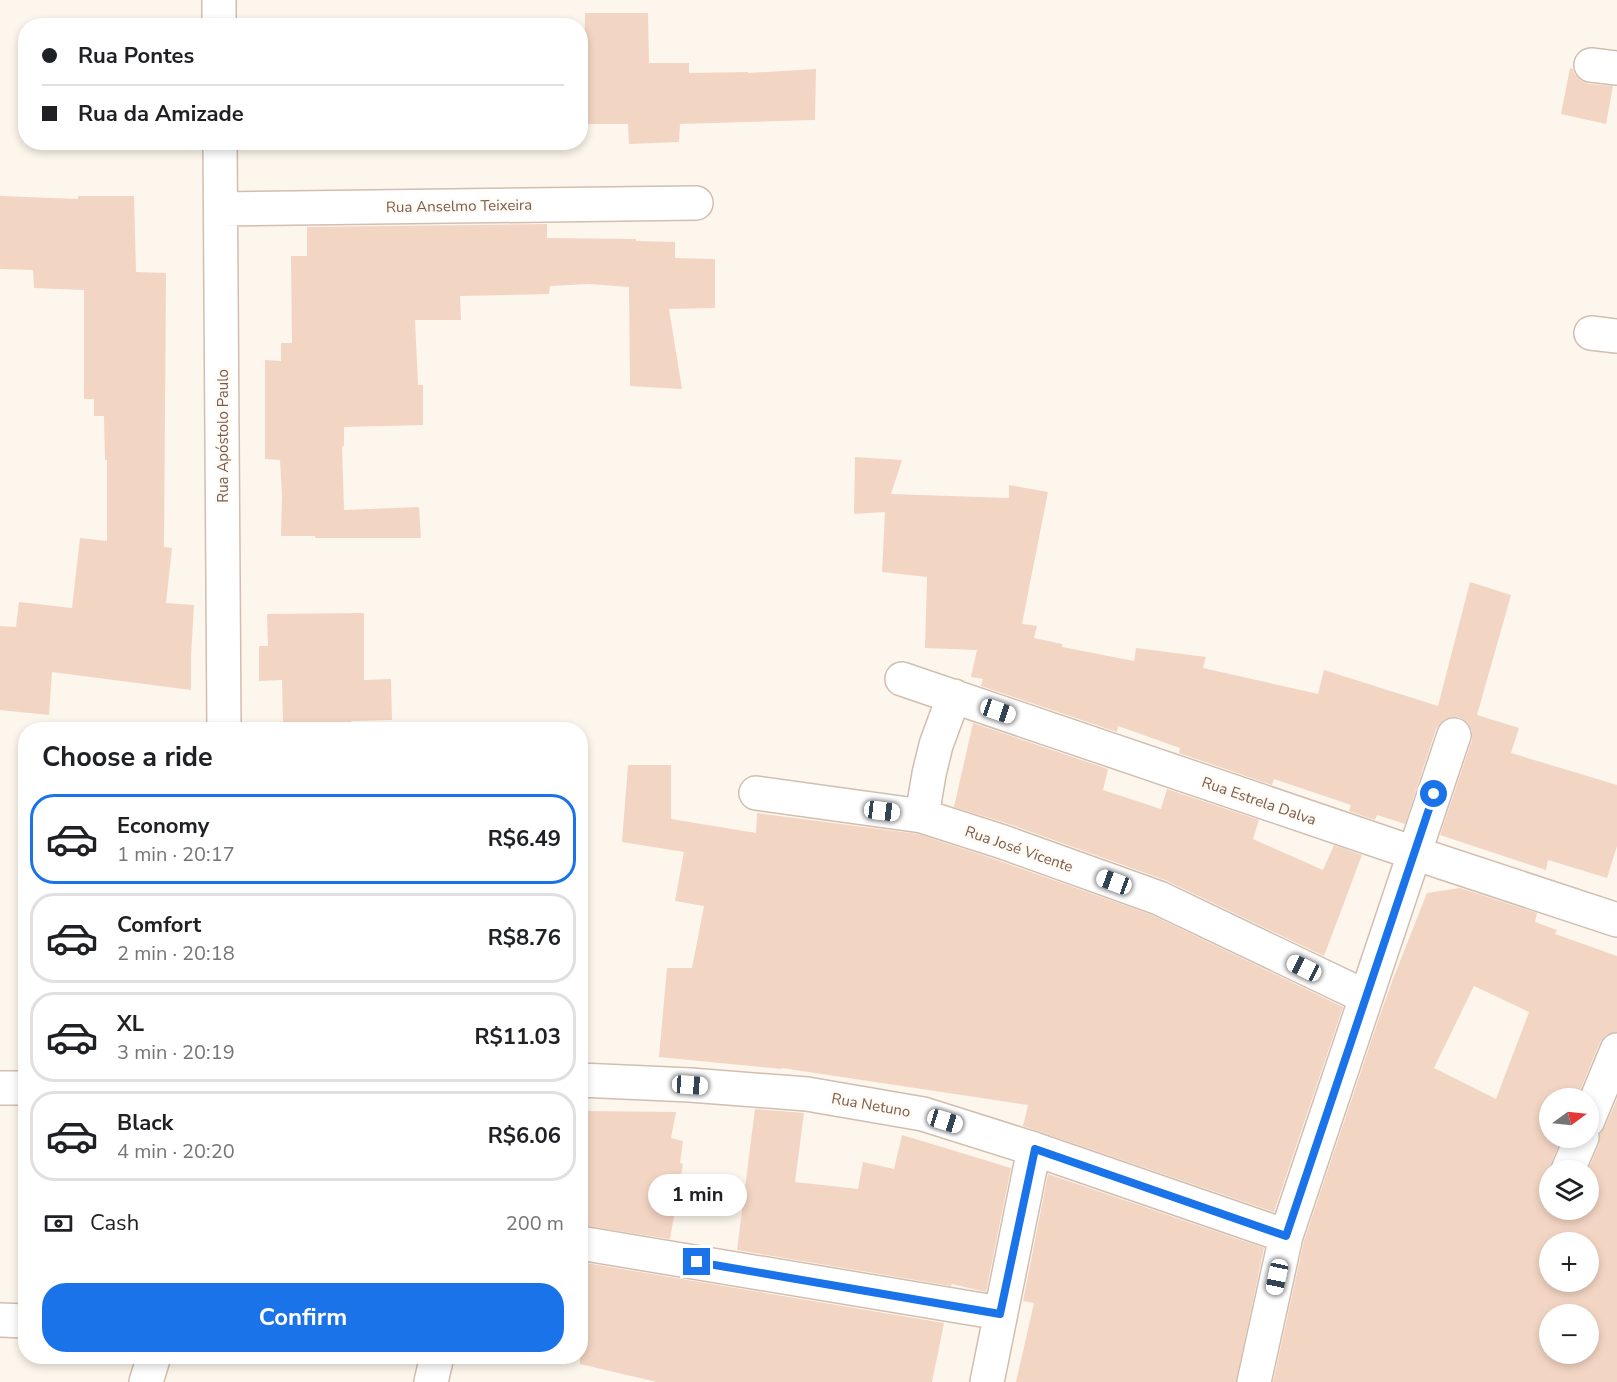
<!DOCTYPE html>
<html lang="en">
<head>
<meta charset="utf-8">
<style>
	:root { --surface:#fff; --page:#f2f2f2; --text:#202124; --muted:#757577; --line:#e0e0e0; --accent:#1a73e8 }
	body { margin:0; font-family:"Nunito Sans",sans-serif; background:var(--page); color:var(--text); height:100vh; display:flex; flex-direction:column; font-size:22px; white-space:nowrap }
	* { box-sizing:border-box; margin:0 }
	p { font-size:20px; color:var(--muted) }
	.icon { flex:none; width:33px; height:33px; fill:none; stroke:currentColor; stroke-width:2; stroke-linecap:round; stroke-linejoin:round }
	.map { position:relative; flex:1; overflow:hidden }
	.side { position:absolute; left:18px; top:722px; width:570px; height:642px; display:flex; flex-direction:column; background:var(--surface); border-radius:24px; box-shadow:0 3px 9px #0003 }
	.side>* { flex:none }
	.hud { position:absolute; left:18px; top:18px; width:570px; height:132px; border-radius:24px; box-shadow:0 3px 9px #0003; display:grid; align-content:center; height:132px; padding:0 24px; background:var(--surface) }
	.needle { width:39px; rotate:75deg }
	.fabs { position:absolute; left:1539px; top:1088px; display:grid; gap:12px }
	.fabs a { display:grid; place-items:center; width:60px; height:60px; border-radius:50%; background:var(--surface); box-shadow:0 3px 9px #0003; font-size:30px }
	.end { position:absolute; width:27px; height:27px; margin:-14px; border:8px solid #1a73e8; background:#fff; box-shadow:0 0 0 3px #fff }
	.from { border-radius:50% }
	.bubble { position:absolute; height:42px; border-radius:21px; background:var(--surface); box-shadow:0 3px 9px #0003; font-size:20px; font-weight:700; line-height:42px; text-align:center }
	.car { position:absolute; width:18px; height:36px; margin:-18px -9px; border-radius:8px; box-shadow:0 0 4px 2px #0007; background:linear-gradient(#fff 24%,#345 0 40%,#fff 0 76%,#345 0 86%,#fff 0) }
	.hud b { display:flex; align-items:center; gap:21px; height:57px; font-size:22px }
	.hud b+b { border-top:2px solid var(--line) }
	.hud i { width:15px; height:15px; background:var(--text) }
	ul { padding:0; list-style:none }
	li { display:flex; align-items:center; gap:18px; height:90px; margin:0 12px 9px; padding:0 12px; border:3px solid var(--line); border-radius:24px }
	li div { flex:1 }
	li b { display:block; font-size:22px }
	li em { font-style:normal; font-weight:700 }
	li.selected { border-color:var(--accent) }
	li>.icon { width:54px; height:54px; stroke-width:1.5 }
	h2 { padding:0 24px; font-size:27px; line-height:72px }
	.pay { display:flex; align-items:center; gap:15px; height:66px; padding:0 24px; font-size:22px }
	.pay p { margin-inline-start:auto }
	.action { display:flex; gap:12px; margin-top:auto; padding:12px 24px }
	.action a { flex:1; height:69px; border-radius:24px; background:var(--accent); color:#fff; font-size:24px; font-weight:700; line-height:69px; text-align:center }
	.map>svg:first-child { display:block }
	.building { fill:#f3d5c3; fill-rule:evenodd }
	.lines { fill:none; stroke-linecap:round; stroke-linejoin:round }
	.minor-casing { stroke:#d1beb0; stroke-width:36 }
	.minor { stroke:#fff; stroke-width:33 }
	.route { stroke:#1a73e8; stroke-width:8 }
	.labels { text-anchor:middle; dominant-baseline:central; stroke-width:5; stroke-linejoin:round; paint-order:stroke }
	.street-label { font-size:15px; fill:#7a5c4d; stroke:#fffaf3 }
</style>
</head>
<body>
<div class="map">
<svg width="1617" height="1382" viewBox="0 0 1617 1382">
	<rect width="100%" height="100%" fill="#fdf6ec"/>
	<path class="building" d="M585,13H648L649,63H689V73L748,72V73L816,69L815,120L680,124L679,142L629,144L628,124H584Z
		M1570,68L1573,69L1574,73L1580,80L1589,84L1613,86L1606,124L1561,114Z
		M0,196L78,199V196H134L136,272L166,273L164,547L172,548L166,603L194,605L191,656V690L52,672L49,715L0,710V626L16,627L19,602L72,608L80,538L107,541V460H105L104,416H94V399H84V290L34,288L33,270L0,269Z
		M547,224V238L636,239V241L675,242V258L715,259V308L669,309L682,389L630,386L629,287L589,284L550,286L549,294L460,296L461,320H415L418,385H423V425L344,427V446H342L344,510L419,507L421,538H315V536H281L282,495L280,460L265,459V360L281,361V343H292L291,256H307V227Z
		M855,457L902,460L891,494L1009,498V485L1048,492L1022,624L1037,626L1034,638L1062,644V647L1134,661L1136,648L1206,657L1203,668L1318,694L1324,670L1438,706L1470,582L1511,595L1477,715L1519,728L1511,753L1617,785V846L1607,878L1548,860L1546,870L1440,835L1472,740V731L1468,723L1459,717H1451L1442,721L1436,729L1405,824L1377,815L1375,820L1349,811L1351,805L1274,779L1272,785L1179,753L1180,748L1118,726L1117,732L981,686L983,679L971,677L977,650L925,648L927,577L882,572L885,512L854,514Z
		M364,613V680L391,679L392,720L351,721V729H286V722H283L282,680L259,681V646H268L267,614Z
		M973,723L1108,769L1103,790L1161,809L1167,789L1259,820L1253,839L1323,870L1334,845L1362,855L1324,956L1165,880L1009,824L954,807Z
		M628,765H671V819L756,833L757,813L918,834L997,860L1152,915L1343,1007L1274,1212L1023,1126L1028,1105L782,1068V1069L659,1057L667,968H692L704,906L675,901L684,852L622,842Z
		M1460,888L1537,913L1535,922L1557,930L1555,934L1617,956V1032L1606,1035L1600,1042L1577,1098H1550V1137H1562L1551,1163L1549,1172L1550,1209H1588V1170L1599,1144L1600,1134L1605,1127L1617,1099V1382H1273L1304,1241L1379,1018L1393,979L1427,893ZM1474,986L1529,1012L1496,1099L1434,1068ZM1550,1242H1588V1281H1550ZM1550,1314H1588V1353H1550Z
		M755,1109L804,1113L795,1182L858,1189L863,1162L894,1169L902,1135L1011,1168L986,1292L952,1284L951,1286L737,1250Z
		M580,1111L676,1112L671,1138L683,1141L680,1163L683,1164L670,1239L580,1225Z
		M1048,1174L1264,1248L1236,1382H1016L1034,1303L1023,1301Z
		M580,1262L944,1323L932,1382H657L580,1364Z"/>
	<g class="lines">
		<defs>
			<path id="minor" d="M219,0V26
				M1591,65L1617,68
				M220,142L224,729
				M221,209L696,203
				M1591,333L1617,336
				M902,679L1414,853L1617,920
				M756,793L922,816L1003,842L1159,898L1366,997
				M922,816L929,774L936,745L954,696
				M580,1080L690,1085L807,1094L923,1114L1034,1149L1286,1236
				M0,1088H26
				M1588,1120L1617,1050
				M1568,1170L1582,1137
				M580,1243L1000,1313
				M0,1320L26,1321
				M146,1382L154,1356
				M431,1382L437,1356
				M987,1382L1034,1149
				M1254,1382L1286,1236L1454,735"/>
		</defs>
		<use href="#minor" class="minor-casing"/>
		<use href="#minor" class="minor"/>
	</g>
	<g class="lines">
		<path class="route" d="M697,1262L1000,1314L1035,1149L1286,1236L1434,794"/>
	</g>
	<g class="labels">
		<g class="street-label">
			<text transform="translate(459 206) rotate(-1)">Rua Anselmo Teixeira</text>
			<text transform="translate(223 436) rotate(-90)">Rua Apóstolo Paulo</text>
			<text transform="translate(1259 801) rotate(19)">Rua Estrela Dalva</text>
			<text transform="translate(1019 849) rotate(19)">Rua José Vicente</text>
			<text transform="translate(871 1105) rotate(10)">Rua Netuno</text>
		</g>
	</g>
</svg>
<div class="fabs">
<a><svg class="needle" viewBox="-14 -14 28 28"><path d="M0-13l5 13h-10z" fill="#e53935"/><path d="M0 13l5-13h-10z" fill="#757577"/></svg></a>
<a><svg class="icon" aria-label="layers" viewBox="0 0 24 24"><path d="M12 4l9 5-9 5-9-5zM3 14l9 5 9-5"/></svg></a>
<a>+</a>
<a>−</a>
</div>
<i class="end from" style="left:1434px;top:794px"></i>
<i class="end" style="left:697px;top:1262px"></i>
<div class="bubble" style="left:648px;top:1174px;width:99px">1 min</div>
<i class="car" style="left:998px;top:711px;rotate:109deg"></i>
<i class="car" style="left:882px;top:811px;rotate:97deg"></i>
<i class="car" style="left:1114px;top:882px;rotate:290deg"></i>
<i class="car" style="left:1304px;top:968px;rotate:296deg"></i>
<i class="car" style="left:690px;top:1085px;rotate:94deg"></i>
<i class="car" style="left:945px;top:1121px;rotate:107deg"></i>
<i class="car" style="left:1277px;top:1277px;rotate:192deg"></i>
<div class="hud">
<b><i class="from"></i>Rua Pontes</b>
<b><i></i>Rua da Amizade</b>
</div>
<section class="side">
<h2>Choose a ride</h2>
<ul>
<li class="selected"><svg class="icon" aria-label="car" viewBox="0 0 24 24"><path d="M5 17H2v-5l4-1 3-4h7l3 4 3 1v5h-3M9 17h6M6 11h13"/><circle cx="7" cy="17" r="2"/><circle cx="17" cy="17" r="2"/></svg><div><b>Economy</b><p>1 min · 20:17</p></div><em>R$6.49</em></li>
<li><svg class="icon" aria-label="car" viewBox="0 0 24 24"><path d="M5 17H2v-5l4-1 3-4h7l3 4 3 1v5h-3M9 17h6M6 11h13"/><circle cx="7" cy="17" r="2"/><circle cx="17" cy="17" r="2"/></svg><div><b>Comfort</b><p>2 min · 20:18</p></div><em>R$8.76</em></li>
<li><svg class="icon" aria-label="car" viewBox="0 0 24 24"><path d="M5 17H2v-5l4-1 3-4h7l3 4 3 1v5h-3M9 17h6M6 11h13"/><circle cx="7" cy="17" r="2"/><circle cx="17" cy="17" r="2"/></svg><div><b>XL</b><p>3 min · 20:19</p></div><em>R$11.03</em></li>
<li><svg class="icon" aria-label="car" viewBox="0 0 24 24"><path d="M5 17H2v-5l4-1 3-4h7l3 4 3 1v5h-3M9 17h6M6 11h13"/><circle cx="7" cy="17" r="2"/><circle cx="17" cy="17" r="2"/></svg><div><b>Black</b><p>4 min · 20:20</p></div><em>R$6.06</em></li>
</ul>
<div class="pay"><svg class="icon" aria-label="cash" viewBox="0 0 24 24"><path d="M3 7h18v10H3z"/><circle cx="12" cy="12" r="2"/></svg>Cash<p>200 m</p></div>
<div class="action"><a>Confirm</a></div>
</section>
</div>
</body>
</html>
